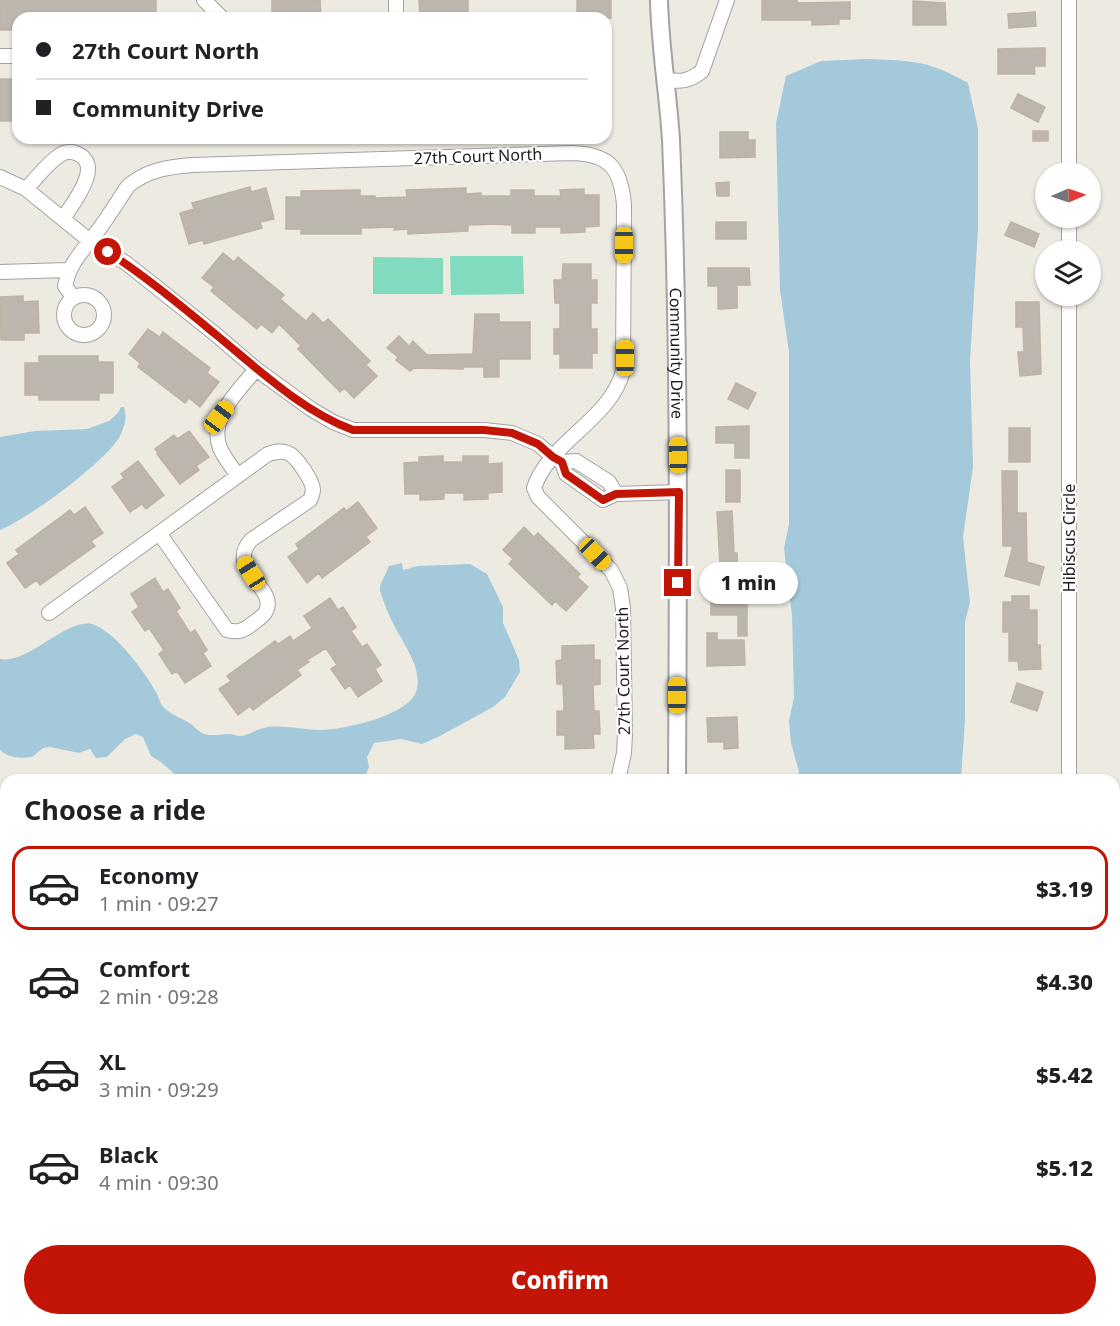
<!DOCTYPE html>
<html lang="en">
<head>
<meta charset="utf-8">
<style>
	:root { --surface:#fff; --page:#f2f2f2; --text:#202124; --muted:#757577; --line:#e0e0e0; --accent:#c21506 }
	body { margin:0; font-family:"Noto Sans",sans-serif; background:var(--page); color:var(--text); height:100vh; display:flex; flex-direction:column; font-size:22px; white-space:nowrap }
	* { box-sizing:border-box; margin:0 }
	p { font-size:20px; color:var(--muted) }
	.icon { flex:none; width:33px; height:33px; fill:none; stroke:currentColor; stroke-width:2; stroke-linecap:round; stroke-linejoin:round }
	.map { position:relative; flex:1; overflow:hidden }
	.side { position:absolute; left:0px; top:774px; width:1120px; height:552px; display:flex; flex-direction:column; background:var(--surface); border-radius:18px 18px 0 0; box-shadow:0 2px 4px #0004 }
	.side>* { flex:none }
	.hud { position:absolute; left:12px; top:12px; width:600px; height:132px; border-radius:18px; box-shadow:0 2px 4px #0004; display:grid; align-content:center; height:132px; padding:0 24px; background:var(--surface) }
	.needle { width:39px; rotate:88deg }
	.controls { position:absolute; left:1035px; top:162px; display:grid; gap:12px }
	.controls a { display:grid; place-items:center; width:66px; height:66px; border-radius:50%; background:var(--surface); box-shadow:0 2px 4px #0004; font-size:30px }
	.end { position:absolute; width:27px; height:27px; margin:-14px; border:8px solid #c21506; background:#fff; box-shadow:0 0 0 3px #fff }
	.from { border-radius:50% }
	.bubble { position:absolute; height:42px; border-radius:21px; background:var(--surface); box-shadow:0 2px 4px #0004; font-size:20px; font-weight:800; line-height:42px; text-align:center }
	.car { position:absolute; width:18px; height:36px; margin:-18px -9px; border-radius:8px; box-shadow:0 0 4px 2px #0007; background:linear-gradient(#f5c518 24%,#345 0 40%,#f5c518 0 76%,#345 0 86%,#f5c518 0) }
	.hud b { display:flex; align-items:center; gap:21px; height:57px; font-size:22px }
	.hud b+b { border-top:2px solid var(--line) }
	.hud i { width:15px; height:15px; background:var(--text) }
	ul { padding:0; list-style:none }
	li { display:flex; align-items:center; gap:18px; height:84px; margin:0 12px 9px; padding:0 12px; border:3px solid transparent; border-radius:18px }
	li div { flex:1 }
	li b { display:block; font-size:22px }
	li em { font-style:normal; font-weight:800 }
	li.selected { border-color:var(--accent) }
	li>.icon { width:54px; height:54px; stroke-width:1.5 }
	h2 { padding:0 24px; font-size:27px; line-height:72px }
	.button { display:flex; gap:12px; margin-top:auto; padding:12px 24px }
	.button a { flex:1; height:69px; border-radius:36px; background:var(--accent); color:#fff; font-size:24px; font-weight:800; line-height:69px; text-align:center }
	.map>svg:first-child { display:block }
	.grass { fill:#c2e6a8 }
	.pitch { fill:#81dbbf }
	.parking { fill:#e0e0e0 }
	.water { fill:#a3c9da }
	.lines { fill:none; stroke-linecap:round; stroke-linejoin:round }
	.canal { stroke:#a3c9da; stroke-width:14 }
	.building { fill:#bdb6ae; stroke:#beb2a5; stroke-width:1.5 }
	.minor-casing { stroke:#a3a3a3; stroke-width:16 }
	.tertiary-casing { stroke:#a3a3a3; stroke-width:20 }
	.minor { stroke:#fff; stroke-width:14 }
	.tertiary { stroke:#fff; stroke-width:16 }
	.route { stroke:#c21506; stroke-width:8 }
	.labels { text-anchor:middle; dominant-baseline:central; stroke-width:4.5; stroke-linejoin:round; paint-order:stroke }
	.street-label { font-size:16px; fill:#1c1c1c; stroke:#fff }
</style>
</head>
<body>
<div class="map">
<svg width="1120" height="1326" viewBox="0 0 1120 1326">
	<rect width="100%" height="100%" fill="#edeae2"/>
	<path class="grass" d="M475,1320H795L796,1326H474Z"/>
	<path class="pitch" d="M523,256L524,294L451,295L450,256Z
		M373,257L443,258V294H373Z"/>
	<path class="parking" d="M905,1320H942L939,1326H897Z"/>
	<path class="water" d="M868,59C912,61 928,60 968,83L978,129V229L970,361L973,467L963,537L970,602L965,622V719L961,780H797L799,772L791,743L789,721L794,697L792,615L784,548L789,524V352L780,290L776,123L786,76L821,61Z
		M121,407H124C127,416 125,425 121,434C109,460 28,519 0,530V437L35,431L87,429L109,421L118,413Z
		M402,563L403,570L418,566L470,564L487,574L503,607V623L519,660L520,672L505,697L493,707L440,736L422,744L401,739L374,743L367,757L369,767L366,774L197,779L178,777L161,762L151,756L143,737L136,734L125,739L107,757L96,758L90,749L79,753L50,747L43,748L32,757C20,758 10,759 0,750V659C28,665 70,614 95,625C119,636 143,670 156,692C158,695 159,700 161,704C168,714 182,718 191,724C195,727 198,731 202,733C210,737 220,734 229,734C234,734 237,737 242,736C251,734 259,728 268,727C286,725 304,730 322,730C345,729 407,716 416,692C424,670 403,643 394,625C388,614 384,603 380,591V586L389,566Z
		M0,905H6V936L0,935Z
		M1120,1216V1326H1041L1043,1320H1114L1115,1218Z
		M0,1288L6,1303V1320H12L13,1326H0Z"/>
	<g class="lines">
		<path class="canal" d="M1114,923L1120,920"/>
	</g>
	<path class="building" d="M0,0H156V18H18V30H0Z
		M272,0H320L321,18H272Z
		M419,0H468V18H420Z
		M577,0H611V18H577Z
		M762,0H797V3L850,2V19H839V24L812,25V20H762Z
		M913,1L945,3L946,25H913Z
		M1035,12L1036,26L1009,28L1008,14Z
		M1045,48V66H1034L1035,74H998V49Z
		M0,79H18V121H0Z
		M1018,94L1045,107L1038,122L1011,108Z
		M1033,131H1048V141H1033Z
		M720,132H748V140H755V157L720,158Z
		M729,182V196H717L716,183Z
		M250,187L251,192L266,188L274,219L260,222L262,228L204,244L203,240L189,244L180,213L194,209L192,203Z
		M466,188V194L481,193V196H511V190H534V196H561L560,190L584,189V195H599V226L585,227V232L561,233V227H535V233H512V225L496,224L468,225V231L408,234V229L394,230V227L361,228V234H301V229H286V197H301V191L360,190V196H375V198L407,197L406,190Z
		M716,222H746V239H716Z
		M1011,222L1039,234L1034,247L1005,235Z
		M223,253L234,262L238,257L284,295L280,299L306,321L313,313L323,323L328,319L370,361L366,365L377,376L354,398L344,388L340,392L298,349L301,346L279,324L272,333L261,324L257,329L211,291L214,287L202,278Z
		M563,264H591V280H597V303H591V329H597V353H592V368H560V354H554V329H560V303H555L554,280H562Z
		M708,268H749L750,285H737V308L718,309V286H708Z
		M23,296V302L38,301L39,333H24V340H1L0,297Z
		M1016,302H1039L1041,374L1020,376L1018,352H1024L1023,327H1016Z
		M475,314H499V322H530V359H499V377H484V367H463V369L414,368L410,371L396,360L398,357L387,348L399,336L409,346L413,341L427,355L473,354Z
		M148,329L160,337L163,332L210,368L207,373L219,382L200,407L189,398L185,403L138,367L140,363L129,354Z
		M39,356H98V362H113V393H99V400H39V395H25V363H39Z
		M736,383L756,393L748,409L728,399Z
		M749,426V458H735V443H716V427Z
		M1009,428H1030V462H1009Z
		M189,431L209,457L196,466L199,470L180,484L157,454L158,453L155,449L174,435L177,439Z
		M443,456V462H463V456H488V464L502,463V492L488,493V499L464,500V493H444V499L420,500V494H405L404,463L419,462V457Z
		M138,461L164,495L146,509L142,504L130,512L112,487L124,478L121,474Z
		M726,470H740V502H726Z
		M1002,471H1017V513H1026L1027,562L1044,567L1039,585L1005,576L1013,546H1003Z
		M358,502L377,528L366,537L370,542L322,578L319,573L307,583L288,557L299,549L296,544L344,508L346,511Z
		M85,507L103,533L91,541L95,546L40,585L37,580L25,588L7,563L19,554L16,550L70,510L74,515Z
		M732,511L734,553H737L739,593H747V636H738V615H711V600H722L717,512Z
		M524,527L534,537L538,533L580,574L577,577L588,587L566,611L555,601L552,605L509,564L513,559L503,550Z
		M155,578L163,592L168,589L180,608L176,611L190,633L195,630L207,650L203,653L211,666L185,683L177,671L172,674L159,654L164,650L149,628L145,631L132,612L139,607L131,594Z
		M1012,596H1029V610H1037V645H1040L1041,669L1019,670L1018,661H1009V632H1003V602H1012Z
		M330,598L338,610L343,607L356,627L351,631L362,647L367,644L381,665L375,669L382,681L358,697L350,685L345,689L331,669L337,665L326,648L307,660L309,662L297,670L301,675L253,710L250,706L238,715L219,689L231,681L227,676L275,641L278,644L290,636L293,641L312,628L304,616Z
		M707,633H717V640H744L745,665L707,666Z
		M594,645V660H600V684L593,685L594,711H599L600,734H593L594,748L565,749V735H557V711H564L563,684H557L556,661L562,660V646Z
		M1017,683L1043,692L1037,711L1011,702Z
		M737,717L738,748L724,749V742H708L707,718Z"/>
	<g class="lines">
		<defs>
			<path id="minor" d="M204,0L222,18
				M396,0V18
				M1069,0V172
				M0,56H18
				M666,80C681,82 690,81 702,71L727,0
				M0,177L26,189L90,241L126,263L214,333L256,369L311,409L333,422L353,430H484L512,433L538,444L553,457L562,462L576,461L609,482L616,494
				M26,189C37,178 47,163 60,155C65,151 72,151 78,154C104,166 72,204 63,219
				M1069,218V250
				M0,272L68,270
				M64 315a20 20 0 1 1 40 0a20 20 0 1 1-40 0Z
				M1069,296V780
				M73,297L65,286C69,266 78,256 90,241C104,224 116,204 128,186C147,170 168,167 192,165L572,153C610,154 621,169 624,205L623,371C611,419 548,443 534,488L538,497L611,570L620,588L623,608L625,734L624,753L618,780
				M562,462L566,474L603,500L616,494L679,492
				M238,476C232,467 224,458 220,448C208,417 239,391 256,369
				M49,613L268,454C275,452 281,450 288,453C296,456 313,481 313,490C313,491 311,499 310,500L251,540C225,569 278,588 266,611C264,616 257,620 252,624C243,631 238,633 227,630L159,533
				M99,1320L100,1326
				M297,1326L300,1320"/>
			<g id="tertiary">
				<path id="s1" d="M659,0C660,47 668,93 671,140C680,353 678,567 677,780"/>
				<path d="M1114,961L1120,962"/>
				<path d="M0,971L6,970"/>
				<path d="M1114,1002L1120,1003"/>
				<path d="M0,1011L6,1010"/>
			</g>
		</defs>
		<use href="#minor" class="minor-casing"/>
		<use href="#tertiary" class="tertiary-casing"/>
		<use href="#minor" class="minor"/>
		<use href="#tertiary" class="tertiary"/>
	</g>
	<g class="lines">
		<path class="route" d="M108,252C145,276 180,305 214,333C257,368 300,410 353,430H484L512,433L538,444L553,457L562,462L566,474L603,500L616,494L679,492L678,583"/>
	</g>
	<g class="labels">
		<g class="street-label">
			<text transform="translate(478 156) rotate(-2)">27th Court North</text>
			<text stroke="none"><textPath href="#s1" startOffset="354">Community Drive</textPath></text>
			<text transform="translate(1069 538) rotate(-90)">Hibiscus Circle</text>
			<text transform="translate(623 671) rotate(-91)">27th Court North</text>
		</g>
	</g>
</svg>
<div class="controls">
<a><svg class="needle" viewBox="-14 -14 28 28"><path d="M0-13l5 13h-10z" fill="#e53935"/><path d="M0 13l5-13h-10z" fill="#757577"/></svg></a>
<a><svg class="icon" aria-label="layers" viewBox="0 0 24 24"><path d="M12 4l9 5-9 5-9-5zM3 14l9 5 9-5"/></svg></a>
</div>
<i class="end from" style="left:108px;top:252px"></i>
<i class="end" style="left:678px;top:583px"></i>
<div class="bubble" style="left:699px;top:562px;width:99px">1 min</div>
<i class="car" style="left:624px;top:245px;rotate:180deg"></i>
<i class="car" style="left:625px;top:358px;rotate:0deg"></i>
<i class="car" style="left:219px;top:417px;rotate:37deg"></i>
<i class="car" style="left:678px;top:455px;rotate:359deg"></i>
<i class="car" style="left:595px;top:554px;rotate:136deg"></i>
<i class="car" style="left:251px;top:573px;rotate:328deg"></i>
<i class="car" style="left:677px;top:695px;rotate:0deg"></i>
<div class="hud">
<b><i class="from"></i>27th Court North</b>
<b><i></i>Community Drive</b>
</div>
<section class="side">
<h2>Choose a ride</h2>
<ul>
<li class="selected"><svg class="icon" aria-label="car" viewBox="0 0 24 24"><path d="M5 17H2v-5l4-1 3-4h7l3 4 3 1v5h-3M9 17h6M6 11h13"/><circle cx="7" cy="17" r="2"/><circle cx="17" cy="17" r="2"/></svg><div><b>Economy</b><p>1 min · 09:27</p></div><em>$3.19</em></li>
<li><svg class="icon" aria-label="car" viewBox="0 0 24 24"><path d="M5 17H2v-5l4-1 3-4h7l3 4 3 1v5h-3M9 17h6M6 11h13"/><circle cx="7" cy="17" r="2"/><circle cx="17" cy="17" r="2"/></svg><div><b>Comfort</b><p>2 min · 09:28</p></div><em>$4.30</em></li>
<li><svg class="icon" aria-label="car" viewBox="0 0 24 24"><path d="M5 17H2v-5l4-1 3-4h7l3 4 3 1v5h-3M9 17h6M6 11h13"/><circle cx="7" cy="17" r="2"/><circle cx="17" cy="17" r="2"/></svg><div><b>XL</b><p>3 min · 09:29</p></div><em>$5.42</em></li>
<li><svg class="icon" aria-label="car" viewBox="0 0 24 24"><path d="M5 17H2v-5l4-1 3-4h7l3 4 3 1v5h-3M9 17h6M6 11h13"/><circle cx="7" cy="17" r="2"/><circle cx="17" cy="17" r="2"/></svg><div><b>Black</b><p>4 min · 09:30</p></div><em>$5.12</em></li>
</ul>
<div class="button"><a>Confirm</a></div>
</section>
</div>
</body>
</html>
